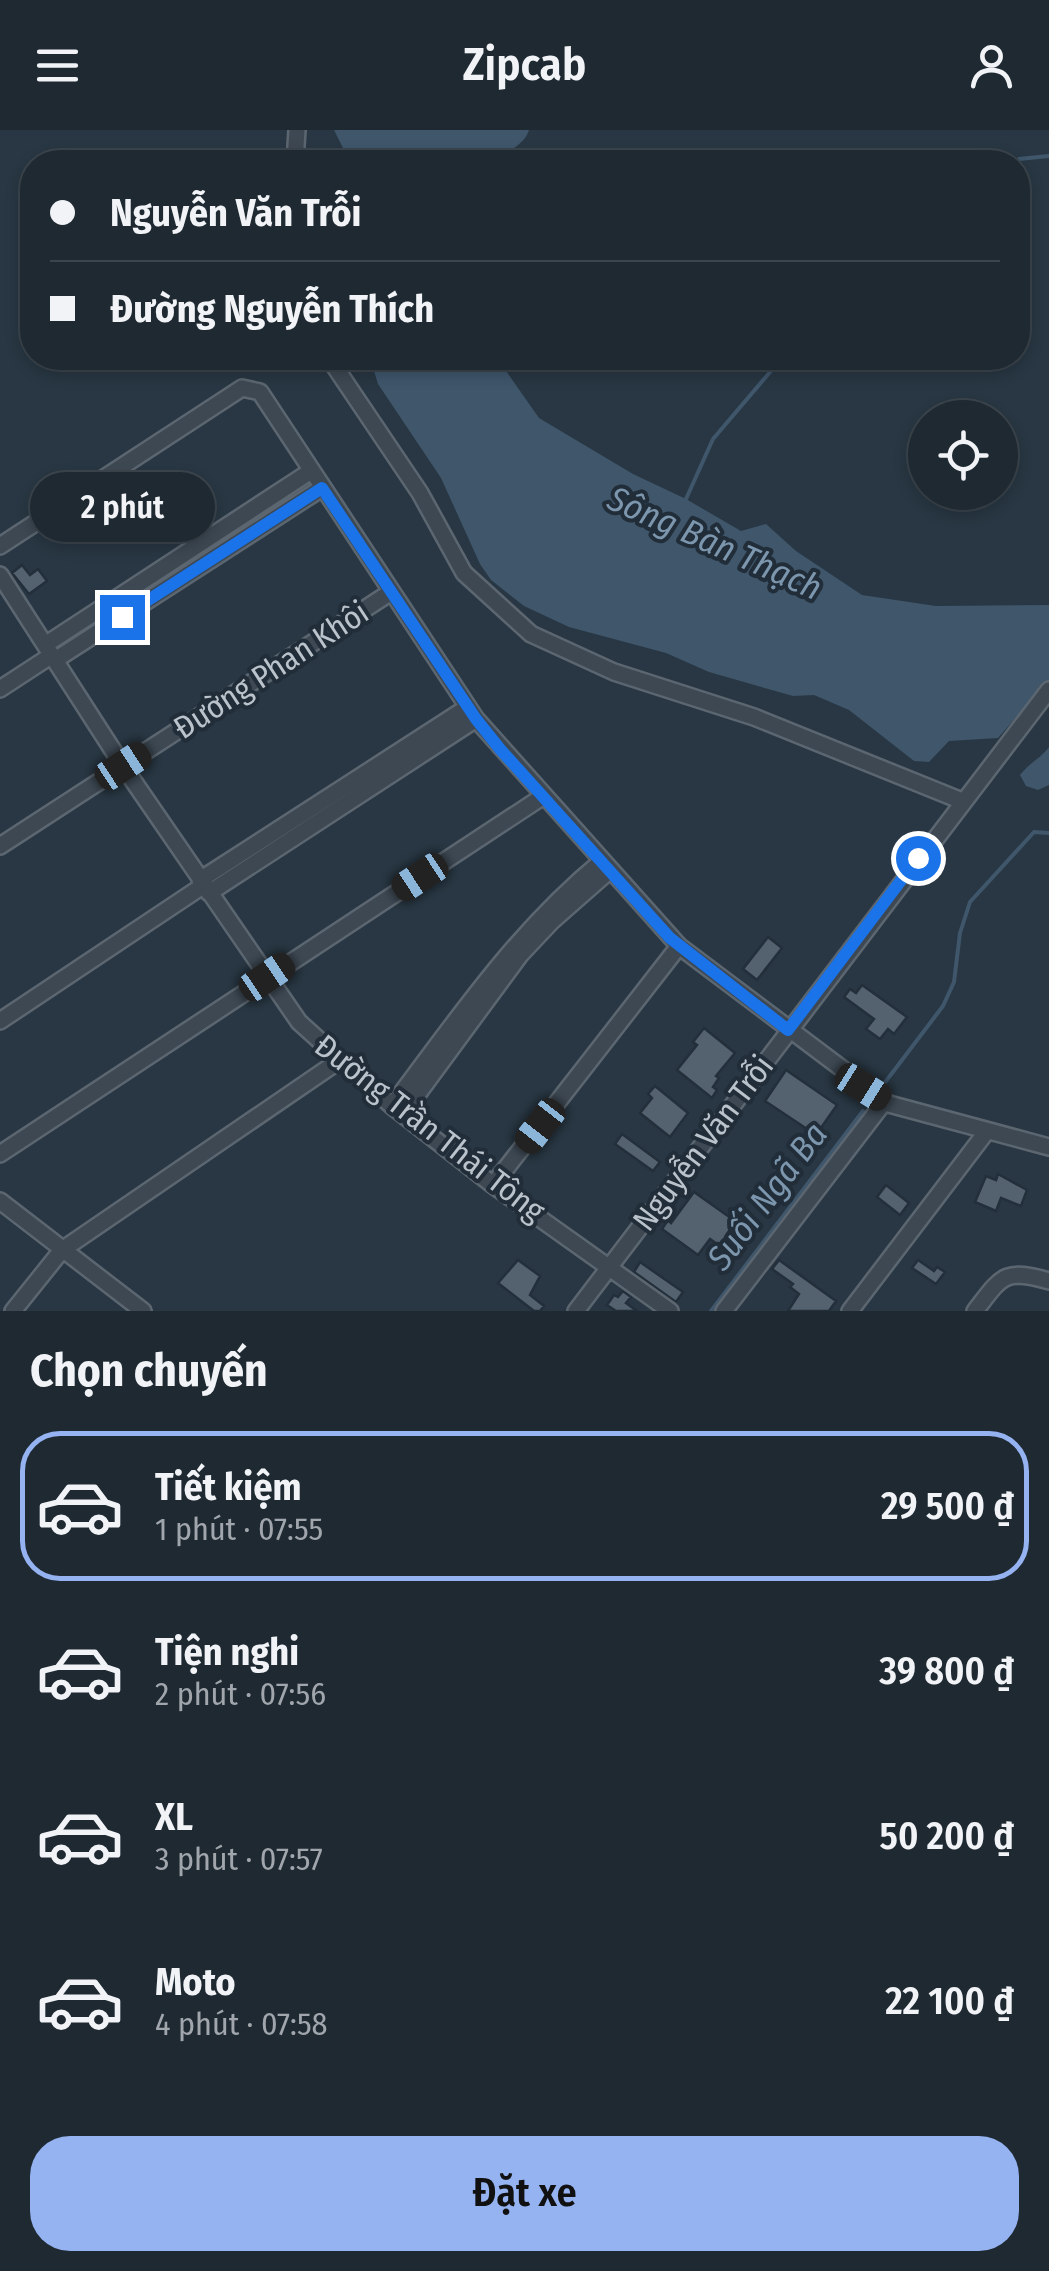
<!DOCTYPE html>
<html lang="vi">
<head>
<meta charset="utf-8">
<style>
	:root { --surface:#1e2932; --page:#26313a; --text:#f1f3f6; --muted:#a1a6ac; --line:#3c454d; --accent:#95b2f1 }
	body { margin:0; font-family:"Fira Sans Condensed",sans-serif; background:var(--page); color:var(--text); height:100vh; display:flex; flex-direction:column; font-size:38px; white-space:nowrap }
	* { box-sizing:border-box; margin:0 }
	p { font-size:32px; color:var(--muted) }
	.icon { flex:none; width:55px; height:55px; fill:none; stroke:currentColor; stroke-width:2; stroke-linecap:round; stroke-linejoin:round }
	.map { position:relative; height:1181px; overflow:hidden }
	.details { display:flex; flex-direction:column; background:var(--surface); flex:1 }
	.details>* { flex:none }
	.top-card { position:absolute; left:20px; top:20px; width:1010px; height:220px; border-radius:40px; box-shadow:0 5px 15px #0003,0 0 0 2px var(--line); display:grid; align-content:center; height:220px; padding:0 30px; background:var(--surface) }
	.fabs { position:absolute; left:908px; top:270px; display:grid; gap:20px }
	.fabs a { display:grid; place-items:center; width:110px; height:110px; border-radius:50%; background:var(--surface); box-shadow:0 5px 15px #0003,0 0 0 2px var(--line); font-size:50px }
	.end { position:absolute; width:45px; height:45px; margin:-22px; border:12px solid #1a73e8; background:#fff; box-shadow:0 0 0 5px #fff }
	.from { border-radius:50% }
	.bubble { position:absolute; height:70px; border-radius:35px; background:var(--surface); box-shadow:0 5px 15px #0003,0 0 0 2px var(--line); font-size:32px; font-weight:600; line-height:70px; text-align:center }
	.car { position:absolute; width:30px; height:60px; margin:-30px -15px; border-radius:12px; box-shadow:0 0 8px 2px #0007; background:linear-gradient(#222 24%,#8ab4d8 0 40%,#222 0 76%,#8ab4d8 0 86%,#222 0) }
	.top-card b { display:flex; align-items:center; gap:35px; height:95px; font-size:38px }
	.top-card b+b { border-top:2px solid var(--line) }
	.top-card i { width:25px; height:25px; background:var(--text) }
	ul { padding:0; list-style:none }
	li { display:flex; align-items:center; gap:30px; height:150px; margin:0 20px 15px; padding:0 10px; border:5px solid transparent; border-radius:40px }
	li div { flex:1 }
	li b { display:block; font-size:38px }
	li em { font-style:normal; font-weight:600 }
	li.selected { border-color:var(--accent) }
	li>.icon { width:90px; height:90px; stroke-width:1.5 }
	h2 { padding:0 30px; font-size:45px; line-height:120px }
	.cta { display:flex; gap:20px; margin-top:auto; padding:20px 30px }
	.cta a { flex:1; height:115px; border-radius:40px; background:var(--accent); color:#111; font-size:40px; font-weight:600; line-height:115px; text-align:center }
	header { display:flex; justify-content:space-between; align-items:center; height:130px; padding:0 30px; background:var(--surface); font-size:45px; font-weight:600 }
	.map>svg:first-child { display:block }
	.water { fill:#3f566b }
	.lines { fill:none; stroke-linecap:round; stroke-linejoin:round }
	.stream { stroke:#3f566b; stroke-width:4 }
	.building { fill:#546270; stroke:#232f3a; stroke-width:2.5 }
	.minor-casing { stroke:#5b6670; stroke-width:20 }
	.minor { stroke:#3d4853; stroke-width:15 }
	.route { stroke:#1a73e8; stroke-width:12 }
	.labels { text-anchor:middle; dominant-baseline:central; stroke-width:8; stroke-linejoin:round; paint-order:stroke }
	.street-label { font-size:32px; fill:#bac3cc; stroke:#212d38 }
	.water-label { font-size:35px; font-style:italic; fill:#7c96ae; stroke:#212d38 }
</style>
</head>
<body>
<header><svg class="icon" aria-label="menu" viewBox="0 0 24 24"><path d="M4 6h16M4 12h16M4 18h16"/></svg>Zipcab<svg class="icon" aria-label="person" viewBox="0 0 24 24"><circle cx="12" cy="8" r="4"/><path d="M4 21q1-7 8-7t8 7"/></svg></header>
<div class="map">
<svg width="1049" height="1181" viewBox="0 0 1049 1181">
	<rect width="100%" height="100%" fill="#283743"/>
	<path class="water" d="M334,0H529C524,16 508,18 502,32H350Z
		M370,228H497L539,288L633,344L686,369L741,401L766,394L796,421L862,465L936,476L1049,475V576L1035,566L998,608L949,611L929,632L914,631L849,580L814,565L793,566L709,542L666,523L569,497L524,476L491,450L480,434L441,348L378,254Z
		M1049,617V655L1038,660L1026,656L1020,645C1029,633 1040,629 1049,617Z"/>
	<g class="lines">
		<path class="stream" d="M1016,32L1019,29L1049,26
			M686,369L713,309L782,228
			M880,959L943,876L954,852L960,803L970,772L1034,702L1049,703
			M711,1181L863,981"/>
	</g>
	<path class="building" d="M22,435L30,445L38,439L47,451L29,464L12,443Z
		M768,807L782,818L757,850L743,839Z
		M862,855L907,887L894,904L888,899L880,909L866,899L874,889L844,867L850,859L856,863Z
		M704,898L735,923L716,946L719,948L713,957L717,960L712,968L677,940L697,915L693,912Z
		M786,940L837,975L816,1005L765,971Z
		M655,956L688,983L670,1007L640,983L652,968L648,964Z
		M622,1004L660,1032L653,1041L615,1014Z
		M998,1044L1027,1060L1021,1076L1001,1068L996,1081L975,1072L986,1046L996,1050Z
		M886,1055L909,1073L900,1085L877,1067Z
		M694,1062L735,1091L720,1116L710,1109L698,1125L662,1099L668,1090L671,1093Z
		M518,1130L540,1146L530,1165L544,1176L540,1181H534L498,1153Z
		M779,1130L836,1171L829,1181H788L799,1164L790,1157L793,1154L772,1139Z
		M918,1130L934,1141L937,1137L945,1142L936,1154L912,1138Z
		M640,1132L683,1162L676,1172L634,1142Z
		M623,1161L631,1167L626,1173L637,1181H616L607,1175L614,1165L618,1167Z"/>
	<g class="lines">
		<defs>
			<path id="minor" d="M295,32L297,0
				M329,228L420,363L464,443L531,504L614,542L754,587L962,671
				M0,416L242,258L260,262L476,589L679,816L889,974L1049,1017
				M0,445L123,636L299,892L392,976L493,1055L670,1181
				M45,515L311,341
				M55,530L322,358
				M0,559L52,525
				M0,716L391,462
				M200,750L468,577
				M209,763L476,589
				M0,891L204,755
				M392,976C458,888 517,801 602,731
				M403,984L520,825L552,791L610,740
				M0,1024L542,667
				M493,1055L679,816
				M0,1071L143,1181
				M13,1181L62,1120L340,930
				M576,1181L1049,560
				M724,1181L885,971
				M850,1181L987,1001
				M975,1181C1002,1146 1004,1138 1049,1151"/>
		</defs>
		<use href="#minor" class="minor-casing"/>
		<use href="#minor" class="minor"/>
	</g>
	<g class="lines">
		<path class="route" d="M122,487L322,358L476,589L500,619L670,808L788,900L918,728"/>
	</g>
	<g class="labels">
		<g class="street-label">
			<text transform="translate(271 540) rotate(-33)">Đường Phan Khôi</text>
			<text transform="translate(430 998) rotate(38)">Đường Trần Thái Tông</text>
			<text transform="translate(703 1013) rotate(-53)">Nguyễn Văn Trỗi</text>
		</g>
		<g class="water-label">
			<text transform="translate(715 413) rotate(24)">Sông Bàn Thạch</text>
			<text transform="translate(767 1066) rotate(-53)">Suối Ngã Ba</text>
		</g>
	</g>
</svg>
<div class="fabs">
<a><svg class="icon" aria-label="locate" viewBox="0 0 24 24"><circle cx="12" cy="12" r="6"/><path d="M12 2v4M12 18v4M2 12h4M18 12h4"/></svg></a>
</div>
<i class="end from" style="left:918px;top:728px"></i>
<i class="end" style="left:122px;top:487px"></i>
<div class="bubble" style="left:30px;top:342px;width:185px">2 phút</div>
<i class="car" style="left:123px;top:636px;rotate:57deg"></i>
<i class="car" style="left:420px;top:747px;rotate:237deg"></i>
<i class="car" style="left:267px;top:847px;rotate:56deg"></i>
<i class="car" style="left:863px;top:957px;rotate:122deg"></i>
<i class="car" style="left:540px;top:996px;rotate:218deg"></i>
<div class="top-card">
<b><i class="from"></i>Nguyễn Văn Trỗi</b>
<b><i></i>Đường Nguyễn Thích</b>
</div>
</div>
<section class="details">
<h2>Chọn chuyến</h2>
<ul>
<li class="selected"><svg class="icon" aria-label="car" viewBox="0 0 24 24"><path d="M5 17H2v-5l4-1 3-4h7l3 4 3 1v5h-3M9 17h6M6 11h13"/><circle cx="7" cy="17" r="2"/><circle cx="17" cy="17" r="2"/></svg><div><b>Tiết kiệm</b><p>1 phút · 07:55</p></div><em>29 500 ₫</em></li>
<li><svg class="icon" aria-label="car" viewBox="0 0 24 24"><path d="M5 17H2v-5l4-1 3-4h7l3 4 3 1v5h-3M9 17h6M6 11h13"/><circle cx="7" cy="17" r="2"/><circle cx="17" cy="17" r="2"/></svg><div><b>Tiện nghi</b><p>2 phút · 07:56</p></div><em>39 800 ₫</em></li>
<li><svg class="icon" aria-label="car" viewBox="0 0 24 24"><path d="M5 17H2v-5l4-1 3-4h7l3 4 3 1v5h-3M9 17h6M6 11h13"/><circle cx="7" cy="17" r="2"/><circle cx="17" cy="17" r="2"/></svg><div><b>XL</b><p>3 phút · 07:57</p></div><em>50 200 ₫</em></li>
<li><svg class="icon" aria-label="car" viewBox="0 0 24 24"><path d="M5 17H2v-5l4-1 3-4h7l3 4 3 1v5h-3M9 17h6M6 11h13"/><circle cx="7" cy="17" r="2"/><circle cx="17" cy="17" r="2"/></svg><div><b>Moto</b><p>4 phút · 07:58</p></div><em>22 100 ₫</em></li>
</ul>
<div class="cta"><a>Đặt xe</a></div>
</section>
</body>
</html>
